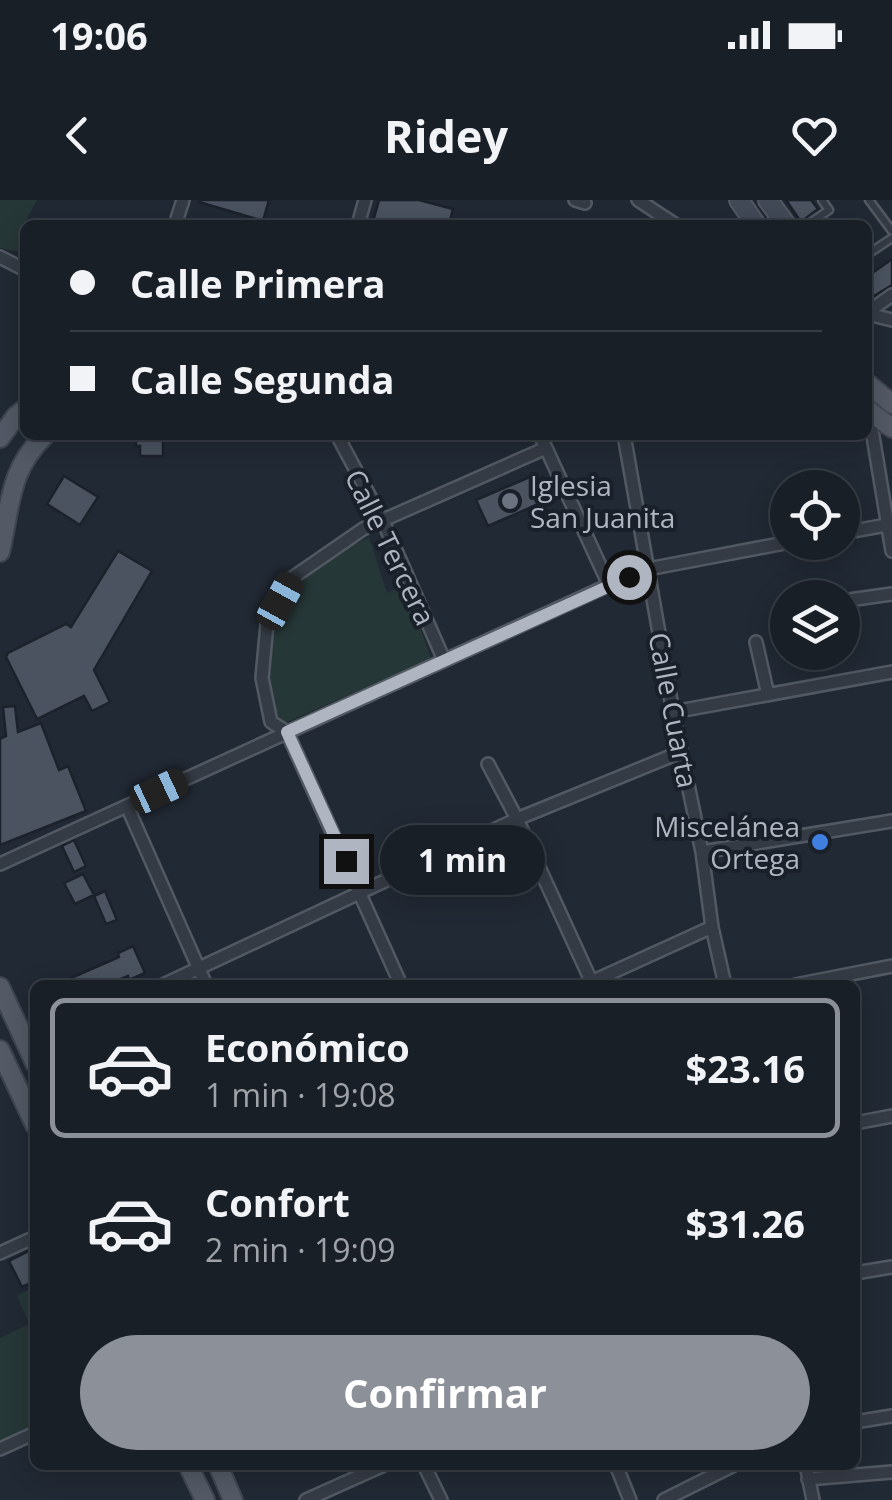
<!DOCTYPE html>
<html lang="es">
<head>
<meta charset="utf-8">
<style>
	:root { --surface:#191f27; --page:#262c33; --text:#f1f3f6; --muted:#9fa2a7; --line:#373d44; --accent:#8c9099 }
	body { margin:0; font-family:"Open Sans",sans-serif; background:var(--page); color:var(--text); height:100vh; display:flex; flex-direction:column; font-size:38px; white-space:nowrap }
	* { box-sizing:border-box; margin:0 }
	p { font-size:32px; color:var(--muted) }
	.icon { flex:none; width:55px; height:55px; fill:none; stroke:currentColor; stroke-width:2; stroke-linecap:round; stroke-linejoin:round }
	.map { position:relative; flex:1; overflow:hidden }
	.panel { position:absolute; left:30px; top:780px; width:830px; height:490px; display:flex; flex-direction:column; background:var(--surface); border-radius:15px; box-shadow:0 5px 25px #0003,0 0 0 2px var(--line) }
	.panel>* { flex:none }
	.hud { position:absolute; left:20px; top:20px; width:852px; height:220px; border-radius:15px; box-shadow:0 5px 25px #0003,0 0 0 2px var(--line); display:grid; align-content:center; height:220px; padding:0 50px; background:var(--surface) }
	.controls { position:absolute; left:770px; top:270px; display:grid; gap:20px }
	.controls a { display:grid; place-items:center; width:90px; height:90px; border-radius:50%; background:var(--surface); box-shadow:0 5px 25px #0003,0 0 0 2px var(--line); font-size:50px }
	.end { position:absolute; width:45px; height:45px; margin:-22px; border:12px solid #afb6c1; background:#111; box-shadow:0 0 0 5px #111 }
	.from { border-radius:50% }
	.bubble { position:absolute; height:70px; border-radius:35px; background:var(--surface); box-shadow:0 5px 25px #0003,0 0 0 2px var(--line); font-size:32px; font-weight:700; line-height:70px; text-align:center }
	.car { position:absolute; width:30px; height:60px; margin:-30px -15px; border-radius:12px; box-shadow:0 0 8px 2px #0007; background:linear-gradient(#222 24%,#8ab4d8 0 40%,#222 0 76%,#8ab4d8 0 86%,#222 0) }
	.hud b { display:flex; align-items:center; gap:35px; height:95px; font-size:38px }
	.hud b+b { border-top:2px solid var(--line) }
	.hud i { width:25px; height:25px; background:var(--text) }
	ul { padding:18px 0 0; list-style:none }
	li { display:flex; align-items:center; gap:30px; height:140px; margin:0 20px 15px; padding:0 30px; border:5px solid transparent; border-radius:15px }
	li div { flex:1 }
	li b { display:block; font-size:38px }
	li em { font-style:normal; font-weight:700 }
	li.selected { border-color:var(--accent) }
	li>.icon { width:90px; height:90px; stroke-width:1.5 }
	.action { display:flex; gap:20px; margin-top:auto; padding:20px 50px }
	.action a { flex:1; height:115px; border-radius:60px; background:var(--accent); color:#fff; font-size:40px; font-weight:700; line-height:115px; text-align:center }
	.status { display:flex; justify-content:space-between; align-items:center; height:70px; padding:0 50px; background:var(--surface); direction:ltr }
	.status svg { height:28px; fill:currentColor }
	header { display:flex; justify-content:space-between; align-items:center; height:130px; padding:0 50px; background:var(--surface); font-size:45px; font-weight:700 }
	.map>svg:first-child { display:block }
	.green { fill:#263737 }
	.building { fill:#4a535f; stroke:#1c222b; stroke-width:2.5 }
	.lines { fill:none; stroke-linecap:round; stroke-linejoin:round }
	.service-casing { stroke:#525962; stroke-width:11 }
	.minor-casing { stroke:#525962; stroke-width:16 }
	.secondary-casing { stroke:#525962; stroke-width:22 }
	.primary-casing { stroke:#3e444e; stroke-width:22 }
	.service { stroke:#353b45; stroke-width:6 }
	.minor { stroke:#353b45; stroke-width:11 }
	.secondary { stroke:#434a57; stroke-width:18 }
	.primary { stroke:#535a65; stroke-width:18 }
	.route { stroke:#afb6c1; stroke-width:12 }
	.worship-dot { fill:#6b7280; stroke:#1a2029; stroke-width:4 }
	.shop-dot { fill:#3f7fe0; stroke:#1a2029; stroke-width:4 }
	.labels { text-anchor:middle; dominant-baseline:central; stroke-width:8; stroke-linejoin:round; paint-order:stroke }
	.poi-label { font-size:28px; fill:#afb6c1; stroke:#1a2029; text-anchor:start }
	.street-label { font-size:28px; fill:#afb6c1; stroke:#1a2029 }
</style>
</head>
<body>
<div class="status"><b>19:06</b><svg viewBox="0 0 49 12"><path d="M0 12V9h3v3zM5 12V6h3v6zM10 12V3h3v9zM15 12V0h3v12zM26 1h20v11H26zM47 4h2v5h-2z"/></svg></div>
<header><svg class="icon" aria-label="back" viewBox="0 0 24 24"><path d="M15 5l-7 7 7 7"/></svg>Ridey<svg class="icon" aria-label="heart" viewBox="0 0 24 24"><path d="M12 20l-8-8c-3-5 5-10 8-4 3-6 11-1 8 4z"/></svg></header>
<div class="map">
<svg width="892" height="1300" viewBox="0 0 892 1300">
	<rect width="100%" height="100%" fill="#212934"/>
	<path class="green" d="M0,0H37L19,34L25,36V53L0,48Z
		M369,337L387,393L405,385L431,459L282,524C260,481 265,421 296,383C313,361 345,350 369,337Z
		M35,1087V1226L0,1243V1138L29,1124L17,1095Z"/>
	<path class="building" d="M200,0H269L263,21L199,2Z
		M379,0H419L453,9L449,25H372Z
		M786,0H811L818,9L801,22Z
		M892,59V85L874,96L871,92L868,93V76Z
		M136,235H163V256H140V246H136Z
		M64,276L98,297L80,325L47,304Z
		M532,276L534,281L543,277L549,292L541,296L543,302L488,326L476,300Z
		M118,351L152,371L94,470L110,502L92,511L84,496L37,519L6,457L8,453L66,424L71,427Z
		M15,506L18,532L41,523L59,570L68,566L86,611L0,645V539L6,536L3,507Z
		M74,640L86,666L74,672L62,646Z
		M83,674L94,695L75,704L64,683Z
		M105,691L117,720L106,724L94,696Z
		M133,746L145,773L129,780L128,776L106,785H55L119,757L118,753Z
		M35,1048V1081L22,1087L9,1061Z"/>
	<g class="lines">
		<defs>
			<path id="service" d="M869,0L892,31
				M807,25L829,10L822,0
				M868,54L892,38"/>
			<path id="minor" d="M575,0L585,3
				M638,0L676,25
				M175,25L183,0
				M358,25L365,0
				M0,57L25,70
				M868,112L892,95
				M868,114L892,120
				M869,212L892,351
				M337,235L383,321L444,460
				M540,235L609,385
				M624,235L673,512L702,652L712,727L725,785
				M842,333L892,324
				M842,401L892,394
				M756,442L768,495
				M673,512L892,472
				M488,564L517,619L593,785
				M127,606L206,785
				M702,652L892,621
				M0,664L609,385L648,369L790,342
				M589,783L712,727
				M163,785L517,619L681,552
				M401,785L287,532L271,522L262,478L267,424L292,378L363,329L546,248
				M795,785L892,766
				M855,923L892,916
				M0,1053L35,1037
				M855,1073L892,1067
				M855,1222L892,1216
				M0,1249L35,1233
				M424,1265L441,1300
				M616,1265L630,1300
				M806,1265L813,1300
				M808,1279L892,1272
				M306,1300L384,1265
				M664,1300L734,1265"/>
			<path id="secondary" d="M739,0L756,25
				M768,0L786,25"/>
			<path id="primary" d="M868,184L892,204
				M868,210L892,228
				M0,238L16,216L25,209
				M0,352C11,305 8,271 45,235
				M0,787L35,863
				M0,850L35,925
				M188,1265L205,1300
				M218,1265L233,1300"/>
		</defs>
		<use href="#service" class="service-casing"/>
		<use href="#minor" class="minor-casing"/>
		<use href="#secondary" class="secondary-casing"/>
		<use href="#primary" class="primary-casing"/>
		<use href="#service" class="service"/>
		<use href="#minor" class="minor"/>
		<use href="#secondary" class="secondary"/>
		<use href="#primary" class="primary"/>
	</g>
	<g class="lines">
		<path class="route" d="M346,661L287,532L629,377"/>
	</g>
	<circle class="worship-dot" cx="510" cy="301" r="10"/>
	<circle class="shop-dot" cx="820" cy="642" r="10"/>
	<g class="labels">
		<g class="poi-label">
			<text x="530" y="285">Iglesia<tspan x="530" dy="32">San Juanita</tspan></text>
			<text x="800" y="626" text-anchor="end">Miscelánea<tspan x="800" dy="32">Ortega</tspan></text>
		</g>
		<g class="street-label">
			<text transform="translate(391 347) rotate(64)">Calle Tercera</text>
			<text transform="translate(674 510) rotate(79)">Calle Cuarta</text>
		</g>
	</g>
</svg>
<div class="controls">
<a><svg class="icon" aria-label="locate" viewBox="0 0 24 24"><circle cx="12" cy="12" r="6"/><path d="M12 2v4M12 18v4M2 12h4M18 12h4"/></svg></a>
<a><svg class="icon" aria-label="layers" viewBox="0 0 24 24"><path d="M12 4l9 5-9 5-9-5zM3 14l9 5 9-5"/></svg></a>
</div>
<i class="end from" style="left:629px;top:377px"></i>
<i class="end" style="left:346px;top:661px"></i>
<div class="bubble" style="left:380px;top:625px;width:165px">1 min</div>
<i class="car" style="left:280px;top:401px;rotate:29deg"></i>
<i class="car" style="left:159px;top:591px;rotate:65deg"></i>
<div class="hud">
<b><i class="from"></i>Calle Primera</b>
<b><i></i>Calle Segunda</b>
</div>
<section class="panel">
<ul>
<li class="selected"><svg class="icon" aria-label="car" viewBox="0 0 24 24"><path d="M5 17H2v-5l4-1 3-4h7l3 4 3 1v5h-3M9 17h6M6 11h13"/><circle cx="7" cy="17" r="2"/><circle cx="17" cy="17" r="2"/></svg><div><b>Económico</b><p>1 min · 19:08</p></div><em>$23.16</em></li>
<li><svg class="icon" aria-label="car" viewBox="0 0 24 24"><path d="M5 17H2v-5l4-1 3-4h7l3 4 3 1v5h-3M9 17h6M6 11h13"/><circle cx="7" cy="17" r="2"/><circle cx="17" cy="17" r="2"/></svg><div><b>Confort</b><p>2 min · 19:09</p></div><em>$31.26</em></li>
</ul>
<div class="action"><a>Confirmar</a></div>
</section>
</div>
</body>
</html>
